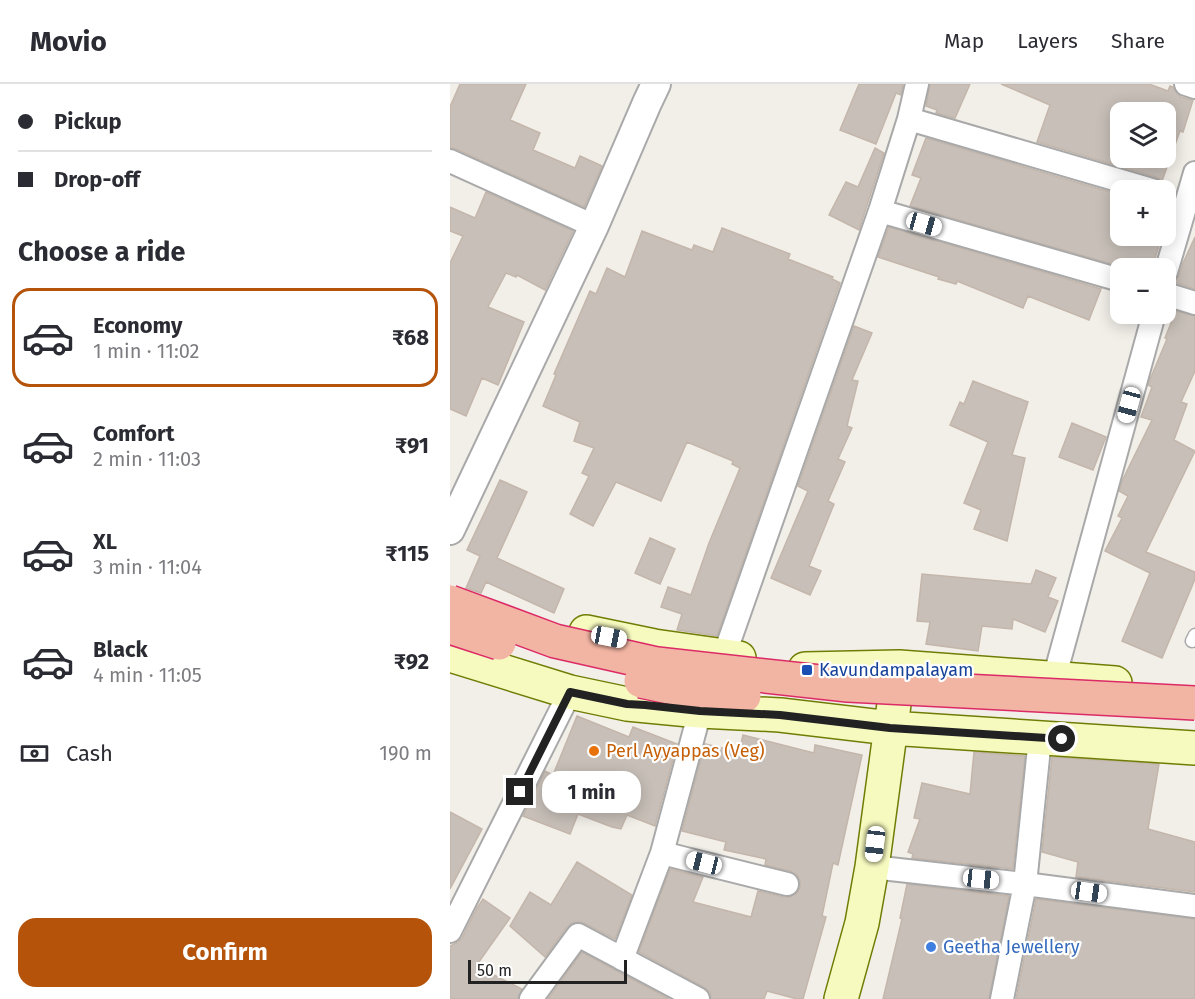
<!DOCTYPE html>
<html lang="en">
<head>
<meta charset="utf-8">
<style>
	:root { --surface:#fff; --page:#f2f2f3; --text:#2b2b33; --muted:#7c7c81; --line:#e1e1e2; --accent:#b45309 }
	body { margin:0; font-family:"Fira Sans",sans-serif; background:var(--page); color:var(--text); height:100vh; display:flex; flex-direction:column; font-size:22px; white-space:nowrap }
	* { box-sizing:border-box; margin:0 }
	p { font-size:20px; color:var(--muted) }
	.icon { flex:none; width:33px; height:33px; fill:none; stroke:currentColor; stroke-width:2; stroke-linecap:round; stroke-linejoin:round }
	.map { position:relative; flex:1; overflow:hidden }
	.drawer { display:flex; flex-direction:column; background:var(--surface); width:450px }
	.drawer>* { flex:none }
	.top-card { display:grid; align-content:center; height:132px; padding:0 18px; background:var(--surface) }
	.buttons { position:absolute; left:660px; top:18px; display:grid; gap:12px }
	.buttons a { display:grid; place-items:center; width:66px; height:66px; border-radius:12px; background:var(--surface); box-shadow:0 3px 15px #0003; font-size:30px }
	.scale { position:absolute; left:18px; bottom:15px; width:159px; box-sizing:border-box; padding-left:6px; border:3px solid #222; border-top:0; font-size:16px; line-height:21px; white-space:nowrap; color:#222; -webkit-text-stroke:4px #fff; paint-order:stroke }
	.end { position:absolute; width:27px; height:27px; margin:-14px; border:8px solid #222; background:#fff; box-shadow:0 0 0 3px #fff }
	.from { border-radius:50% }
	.bubble { position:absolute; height:42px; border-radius:18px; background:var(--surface); box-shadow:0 3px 15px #0003; font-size:20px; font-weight:700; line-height:42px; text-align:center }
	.car { position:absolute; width:18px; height:36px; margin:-18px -9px; border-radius:8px; box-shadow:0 0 4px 2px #0007; background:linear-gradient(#fff 24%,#345 0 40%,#fff 0 76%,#345 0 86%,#fff 0) }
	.top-card b { display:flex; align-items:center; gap:21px; height:57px; font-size:22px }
	.top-card b+b { border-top:2px solid var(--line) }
	.top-card i { width:15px; height:15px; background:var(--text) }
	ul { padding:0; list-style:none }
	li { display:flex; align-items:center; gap:18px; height:99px; margin:0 12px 9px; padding:0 6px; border:3px solid transparent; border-radius:18px }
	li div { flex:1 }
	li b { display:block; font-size:22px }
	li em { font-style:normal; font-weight:700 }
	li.selected { border-color:var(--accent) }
	li>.icon { width:54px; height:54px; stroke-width:1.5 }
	h2 { padding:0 18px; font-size:27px; line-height:72px }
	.pay { display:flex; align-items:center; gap:15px; height:66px; padding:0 18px; font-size:22px }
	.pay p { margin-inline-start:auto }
	.cta { display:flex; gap:12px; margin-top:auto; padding:12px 18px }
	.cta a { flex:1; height:69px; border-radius:18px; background:var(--accent); color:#fff; font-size:24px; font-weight:700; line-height:69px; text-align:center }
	header { display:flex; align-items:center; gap:36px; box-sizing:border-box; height:84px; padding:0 30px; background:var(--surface); border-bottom:2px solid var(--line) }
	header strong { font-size:28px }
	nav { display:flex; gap:33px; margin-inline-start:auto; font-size:21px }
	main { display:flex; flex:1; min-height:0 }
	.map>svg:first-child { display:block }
	.building { fill:#c7bfb8; stroke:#c4b6ab; stroke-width:1.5; fill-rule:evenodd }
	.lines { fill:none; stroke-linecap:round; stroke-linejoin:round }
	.service-casing { stroke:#a9a9a9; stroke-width:15 }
	.minor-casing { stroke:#a9a9a9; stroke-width:26 }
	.tertiary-casing { stroke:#a9a9a9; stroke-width:32 }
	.secondary-casing { stroke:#707d05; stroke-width:36 }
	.service { stroke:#fff; stroke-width:12 }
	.minor { stroke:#fff; stroke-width:22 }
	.tertiary { stroke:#fff; stroke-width:28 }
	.secondary { stroke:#f7fabf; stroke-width:33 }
	.trunk-bridge-casing { stroke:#dc2a67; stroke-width:36; stroke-linecap:butt }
	.trunk-bridge { stroke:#f2b4a3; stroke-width:33 }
	.route { stroke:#222; stroke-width:8 }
	.transit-dot { fill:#1a4fb4; stroke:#fff; stroke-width:2 }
	.food-dot { fill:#e8710a; stroke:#fff; stroke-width:2 }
	.shop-dot { fill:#3f7fe0; stroke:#fff; stroke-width:2 }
	.labels { text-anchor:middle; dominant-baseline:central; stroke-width:4.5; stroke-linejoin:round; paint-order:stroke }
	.transit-label { font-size:18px; fill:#164399; stroke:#fff; text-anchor:start }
	.food-label { font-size:18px; fill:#c56008; stroke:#fff; text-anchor:start }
	.shop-label { font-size:18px; fill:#366cbe; stroke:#fff; text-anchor:start }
</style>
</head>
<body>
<header>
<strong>Movio</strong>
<nav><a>Map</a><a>Layers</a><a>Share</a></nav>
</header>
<main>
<section class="drawer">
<div class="top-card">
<b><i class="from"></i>Pickup</b>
<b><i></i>Drop-off</b>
</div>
<h2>Choose a ride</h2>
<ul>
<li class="selected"><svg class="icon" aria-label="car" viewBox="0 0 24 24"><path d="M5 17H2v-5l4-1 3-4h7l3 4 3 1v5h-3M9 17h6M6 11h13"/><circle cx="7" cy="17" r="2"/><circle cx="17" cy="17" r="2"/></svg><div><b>Economy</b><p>1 min · 11:02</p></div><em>₹68</em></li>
<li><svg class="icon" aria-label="car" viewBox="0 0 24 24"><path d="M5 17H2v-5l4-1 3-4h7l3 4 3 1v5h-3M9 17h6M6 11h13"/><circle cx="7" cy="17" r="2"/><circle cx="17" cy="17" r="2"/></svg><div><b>Comfort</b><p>2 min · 11:03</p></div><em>₹91</em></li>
<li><svg class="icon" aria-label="car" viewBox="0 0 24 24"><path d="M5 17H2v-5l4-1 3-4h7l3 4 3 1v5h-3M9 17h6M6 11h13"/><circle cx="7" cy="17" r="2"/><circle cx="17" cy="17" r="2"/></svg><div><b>XL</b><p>3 min · 11:04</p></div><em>₹115</em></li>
<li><svg class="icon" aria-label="car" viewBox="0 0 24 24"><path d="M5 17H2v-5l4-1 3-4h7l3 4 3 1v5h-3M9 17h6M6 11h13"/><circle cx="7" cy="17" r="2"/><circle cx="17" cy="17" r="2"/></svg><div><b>Black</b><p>4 min · 11:05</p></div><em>₹92</em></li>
</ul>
<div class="pay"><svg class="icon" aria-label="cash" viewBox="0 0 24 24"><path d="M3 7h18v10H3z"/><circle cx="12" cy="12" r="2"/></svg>Cash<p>190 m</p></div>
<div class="cta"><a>Confirm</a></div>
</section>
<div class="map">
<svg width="745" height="915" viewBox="0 0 745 915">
	<rect width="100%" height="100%" fill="#f2efe9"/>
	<path class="building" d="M10,0H76L60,36L90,49L83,66L125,84L130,72L152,82L134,123L6,65L0,64V23Z
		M409,0H453L451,11L446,9L426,60L390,46Z
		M480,0H520L505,34L486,29L487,26L476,22Z
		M551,0H699L718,7L720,2L723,3L726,8L731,13L743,16L733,48L730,47L712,97L706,93L587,58L600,21ZM670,28H716V74H670Z
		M476,54L670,111V152H712L702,184H676L460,122L471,94L462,91Z
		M425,64L434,69L409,146L379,131L396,98L408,103Z
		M36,108L123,147L95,206L67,191L66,193L56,189L38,223L74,238L48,301L32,294L16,332L0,325V179L13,152L0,147V123L25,134Z
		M439,143L651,205L639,236L578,212L573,224L507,197L506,200L488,195L489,193L428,173Z
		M272,144L340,170L338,175L383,193L382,195L390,199L267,552L227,546L232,530L211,523L218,503L241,511L259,459L290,384L282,380L283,377L237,358L211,417L166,398L143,442L120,430L139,392L132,389L144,364L124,357L130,338L93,322L106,291L104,290L140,207L146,210L157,184L175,193L192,147L242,166L244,161L263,168Z
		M745,153V205L724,198L729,192L733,179Z
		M726,227L745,232V287L731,318L737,320L724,356L745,367L696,468L745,488V495L712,574L672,557L700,489L655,467L672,434L668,432L678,412L669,407L672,397L702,336L691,333L702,303L698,301L701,293L717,255L715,254Z
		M404,242L422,249L402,296L408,297L397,342L402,344L388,375L395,378L378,417L384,420L359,482L371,487L360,511L321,494L358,407L348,402Z
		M523,297L578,318L562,371L575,374L557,457L524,445L531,426L514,419L538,358L500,341L510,318L514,320Z
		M622,339L656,353L643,386L609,373Z
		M50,396L77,408L47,474L114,505L104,529L36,498L31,509L16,504L30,472L17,466Z
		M200,454L225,465L210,500L185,489Z
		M586,486L606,494L598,513L608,517L595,548L563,535L562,545L532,542L528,567L476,560L480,538L467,537L472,490L581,500Z
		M127,632L179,653L183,643L227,660L205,742L177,731L171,745L162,743L128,730L120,750L73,732L95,687L103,691Z
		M293,651L364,669L365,661L412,671L388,781L383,779L372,832L376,833L353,915H347L317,907L314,915H261L260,908L254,903L189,868L220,785L253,793L243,818L301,833L308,807L334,813H340L346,810L350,804V796L346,790L340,787L315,781L316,775L274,766L276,758L232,747L255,660L289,668Z
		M524,668L575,672L563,785L462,774L463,770L458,768L470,735L464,734L472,699L520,710Z
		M602,673L709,680L698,745L745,758V808L626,793L628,778L592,768Z
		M0,728L32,745L0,805Z
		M127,778L182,811L165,855L134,839L128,838L122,839L117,843L95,873L60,842L80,808L101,821Z
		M457,800L559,812L539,915H433L452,835L450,834Z
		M33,815L60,834L26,882L72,905L68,915H0V862L8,858L12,854L27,824Z
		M586,815L745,835V915H566Z
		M132,868L167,887L219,915H98Z"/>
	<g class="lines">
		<defs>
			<path id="service" d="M742,557L745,551"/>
			<path id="minor" d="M736,0L745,3
				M459,35L702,106
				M0,77L144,142
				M430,127L670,196
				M716,188L745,89
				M716,210L745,219
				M274,572L430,127L459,35L467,0
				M604,595L704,230
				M212,769L337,800
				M422,783L575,800L745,822
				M0,847L120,608
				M172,875L212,769L250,627
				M81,915L128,851L248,915
				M552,915L575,800L590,654"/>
			<path id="tertiary" d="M0,446L144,142L197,19L206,0"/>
			<path id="secondary" d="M136,548L204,562L289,574
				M0,571L120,608L177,620L250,627L330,631L440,644L745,664
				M355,585L449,583L665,599
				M391,915L412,839L422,783L449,583"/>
		</defs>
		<use href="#service" class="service-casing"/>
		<use href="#minor" class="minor-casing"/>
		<use href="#tertiary" class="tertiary-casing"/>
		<use href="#secondary" class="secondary-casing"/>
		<use href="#service" class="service"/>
		<use href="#minor" class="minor"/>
		<use href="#tertiary" class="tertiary"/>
		<use href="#secondary" class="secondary"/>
		<defs>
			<path id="trunk-bridge" d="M0,518L105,557L207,580L398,601L745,619
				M0,543L49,559
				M191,597L238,607L294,612"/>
		</defs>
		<use href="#trunk-bridge" class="trunk-bridge-casing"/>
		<use href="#trunk-bridge" class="trunk-bridge"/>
	</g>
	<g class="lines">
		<path class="route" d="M70,708L120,608L177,620L195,621L250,627L330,631L440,644L612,655"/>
	</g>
	<rect class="transit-dot" x="351" y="580" width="12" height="12" rx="3"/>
	<circle class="food-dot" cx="144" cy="667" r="6"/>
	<circle class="shop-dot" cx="481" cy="863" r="6"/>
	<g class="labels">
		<g class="transit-label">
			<text x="369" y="586">Kavundampalayam</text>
		</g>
		<g class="food-label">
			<text x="156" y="667">Perl Ayyappas (Veg)</text>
		</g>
		<g class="shop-label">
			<text x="493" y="863">Geetha Jewellery</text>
		</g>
	</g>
</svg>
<div class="buttons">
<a><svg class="icon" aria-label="layers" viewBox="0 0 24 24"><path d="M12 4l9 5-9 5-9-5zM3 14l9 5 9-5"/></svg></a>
<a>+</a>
<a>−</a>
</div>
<div class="scale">50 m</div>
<i class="end from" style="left:612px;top:655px"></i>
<i class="end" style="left:70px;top:708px"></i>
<div class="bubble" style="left:92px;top:687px;width:99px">1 min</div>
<i class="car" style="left:474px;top:140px;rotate:106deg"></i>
<i class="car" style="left:679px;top:321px;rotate:195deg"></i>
<i class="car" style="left:159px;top:553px;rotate:101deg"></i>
<i class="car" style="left:425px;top:760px;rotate:187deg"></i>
<i class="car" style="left:254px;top:779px;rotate:284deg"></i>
<i class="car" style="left:531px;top:795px;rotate:96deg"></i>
<i class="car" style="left:639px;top:808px;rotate:98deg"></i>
</div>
</main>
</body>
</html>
